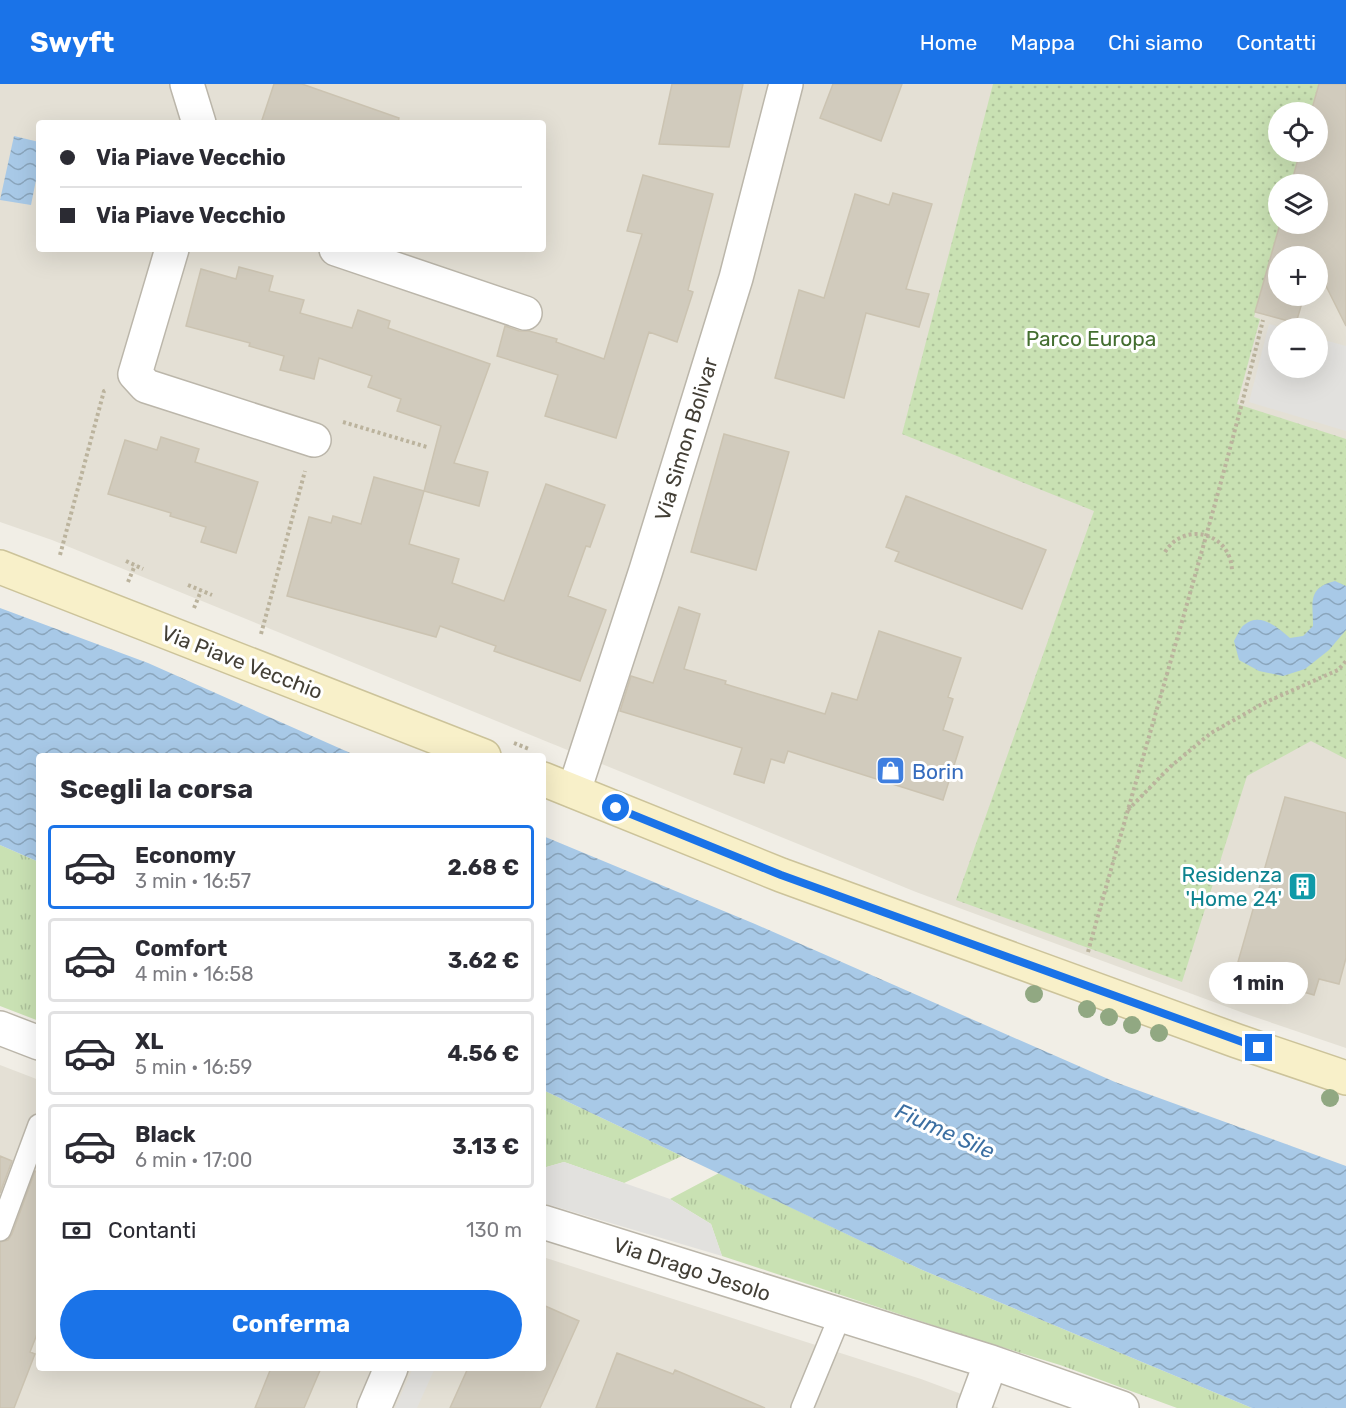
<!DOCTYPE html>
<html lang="it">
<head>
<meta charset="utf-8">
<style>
	:root { --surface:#fff; --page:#f2f2f3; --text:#2b2b33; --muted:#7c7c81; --line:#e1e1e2; --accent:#1a73e8 }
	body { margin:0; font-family:Rubik,sans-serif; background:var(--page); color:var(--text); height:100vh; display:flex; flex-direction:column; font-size:22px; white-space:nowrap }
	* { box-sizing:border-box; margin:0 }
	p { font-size:20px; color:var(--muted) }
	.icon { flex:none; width:33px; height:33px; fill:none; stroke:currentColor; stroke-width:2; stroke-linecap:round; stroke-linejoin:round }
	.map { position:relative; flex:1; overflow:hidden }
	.details { position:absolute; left:36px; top:669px; width:510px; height:618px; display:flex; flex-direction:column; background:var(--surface); border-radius:6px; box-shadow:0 6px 24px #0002 }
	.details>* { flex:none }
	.top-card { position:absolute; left:36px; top:36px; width:510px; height:132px; border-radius:6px; box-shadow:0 6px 24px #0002; display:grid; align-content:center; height:132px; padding:0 24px; background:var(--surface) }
	.controls { position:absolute; left:1268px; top:18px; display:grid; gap:12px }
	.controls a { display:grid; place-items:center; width:60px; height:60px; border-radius:50%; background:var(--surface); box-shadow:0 6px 24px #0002; font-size:30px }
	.end { position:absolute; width:27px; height:27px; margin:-14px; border:8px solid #1a73e8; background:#fff; box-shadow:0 0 0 3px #fff }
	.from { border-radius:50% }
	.bubble { position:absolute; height:42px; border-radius:21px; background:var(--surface); box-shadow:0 6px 24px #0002; font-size:20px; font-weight:700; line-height:42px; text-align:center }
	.top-card b { display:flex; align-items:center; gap:21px; height:57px; font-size:22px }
	.top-card b+b { border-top:2px solid var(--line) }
	.top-card i { width:15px; height:15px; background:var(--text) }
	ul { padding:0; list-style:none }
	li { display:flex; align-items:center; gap:18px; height:84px; margin:0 12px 9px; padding:0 12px; border:3px solid var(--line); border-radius:6px }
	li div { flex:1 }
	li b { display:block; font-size:22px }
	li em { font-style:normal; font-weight:700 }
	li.active { border-color:var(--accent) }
	li>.icon { width:54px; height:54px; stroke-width:1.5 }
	h2 { padding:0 24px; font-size:27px; line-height:72px }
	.pay { display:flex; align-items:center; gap:15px; height:66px; padding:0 24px; font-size:22px }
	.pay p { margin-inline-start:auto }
	.primary-button { display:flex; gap:12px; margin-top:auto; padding:12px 24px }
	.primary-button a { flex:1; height:69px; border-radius:36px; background:var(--accent); color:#fff; font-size:24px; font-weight:700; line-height:69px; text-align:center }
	header { display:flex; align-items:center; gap:36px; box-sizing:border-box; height:84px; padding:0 30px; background:var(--accent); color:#fff }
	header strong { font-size:28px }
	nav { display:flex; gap:33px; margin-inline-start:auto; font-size:21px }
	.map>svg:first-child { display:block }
	.residential { fill:#e4e0d5; fill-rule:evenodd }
	.grass { fill:url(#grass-tufts) }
	.park { fill:url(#park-dots) }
	.parking { fill:#e2e1de }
	.water { fill:url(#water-waves) }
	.building { fill:#d1cbbd; stroke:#cbc3b1; stroke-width:1.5 }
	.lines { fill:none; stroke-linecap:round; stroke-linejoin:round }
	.lane-casing { stroke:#bbb6aa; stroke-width:24 }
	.street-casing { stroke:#bbb6aa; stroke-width:36 }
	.secondary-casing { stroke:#ccc39a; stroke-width:36 }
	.path { stroke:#bbb39d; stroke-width:4; stroke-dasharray:3 3; stroke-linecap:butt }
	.lane { stroke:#fff; stroke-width:21 }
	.street { stroke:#fff; stroke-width:33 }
	.secondary { stroke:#f8f0c9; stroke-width:33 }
	.tree { fill:#91a882 }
	.route { stroke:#1a73e8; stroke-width:8 }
	.labels { text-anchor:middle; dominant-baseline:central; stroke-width:6; stroke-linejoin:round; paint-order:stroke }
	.park-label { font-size:21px; fill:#436e30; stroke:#fff }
	.street-label { font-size:21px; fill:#433f36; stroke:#fff }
	.shop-label { font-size:21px; fill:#366cbe; stroke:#fff; text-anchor:start }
	.culture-label { font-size:21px; fill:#0d838f; stroke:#fff; text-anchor:end }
	.water-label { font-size:22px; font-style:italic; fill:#3c6fa2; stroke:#fff }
</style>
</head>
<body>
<header>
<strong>Swyft</strong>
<nav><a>Home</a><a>Mappa</a><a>Chi siamo</a><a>Contatti</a></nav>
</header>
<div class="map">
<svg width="1346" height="1324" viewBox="0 0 1346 1324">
	<defs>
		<pattern id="grass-tufts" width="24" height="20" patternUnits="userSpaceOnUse" patternTransform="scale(1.5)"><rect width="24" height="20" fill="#c9e1b3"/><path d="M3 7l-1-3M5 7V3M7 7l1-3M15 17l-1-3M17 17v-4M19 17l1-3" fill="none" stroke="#aec29b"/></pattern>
		<pattern id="park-dots" width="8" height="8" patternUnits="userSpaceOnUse" patternTransform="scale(1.5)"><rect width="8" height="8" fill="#c9e1b3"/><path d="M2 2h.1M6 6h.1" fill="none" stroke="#aec29b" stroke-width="1.8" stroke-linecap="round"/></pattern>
		<pattern id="water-waves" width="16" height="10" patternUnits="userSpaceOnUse" patternTransform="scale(1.5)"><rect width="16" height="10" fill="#a8c9e7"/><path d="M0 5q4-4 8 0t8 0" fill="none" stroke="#8aa5bc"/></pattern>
	</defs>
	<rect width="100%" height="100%" fill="#f1eee6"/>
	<path class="residential" d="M0,0H1346V964L1249,931L916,808L52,456L0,438ZM1278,28H1317V68H1278ZM39,39H543V165H39ZM1278,100H1317V140H1278ZM1278,172H1317V212H1278ZM1278,244H1317V284H1278Z
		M0,981L39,996V1284H543V1173L921,1295L999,1324H0Z"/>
	<path class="grass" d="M0,761L39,778V937L0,922Z
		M543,1006L682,1072L624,1099L564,1078L543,1084Z
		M719,1089L920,1185L1252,1324H1177L1060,1281L972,1254L722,1172L711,1140L670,1115Z"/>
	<path class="park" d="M993,0H1319L1311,28H1278V68H1300L1291,100H1278V140H1280L1254,233L1260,235L1237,320L1346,355V675L1311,657L1247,692L1182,898L956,816L1094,427L902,350Z"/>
	<path class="parking" d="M1269,240L1284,244H1278V284H1317V254L1346,262V347L1249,318Z
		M564,1078L670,1115L711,1140L722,1172L543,1119V1084Z
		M413,1284H435L417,1324H395Z"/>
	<path class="water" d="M14,52L39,58V81L31,121L0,116Z
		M1335,497L1346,502V546L1329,566L1305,585L1283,592L1259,587L1239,576L1234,557C1237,552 1240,544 1244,541C1260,527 1278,544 1290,554L1303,552L1313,542C1313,518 1307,504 1335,497Z
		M0,524L148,579L357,672H39V778L0,761Z
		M543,752L755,840L1115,998L1346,1082V1324H1252L920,1185L543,1006Z"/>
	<path class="building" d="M274,0H302L399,34L398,39H261Z
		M672,0H743L729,63L659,60Z
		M833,0H902L881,57L820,34Z
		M1319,0H1346V242L1317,184V172H1278V212H1304L1296,239L1255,228L1280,140H1317V100H1291L1300,68H1317V28H1311Z
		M643,91L713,110L688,206L693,208L677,258L649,248L616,354L545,332L558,291L497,272L505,242L519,247H529L557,255L556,258L604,275L642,150L627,147Z
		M893,109L932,120L906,205L929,210L919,243L866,229L844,314L775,294L799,206L824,214L855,110L889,121Z
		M239,183L273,192L269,207L304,216L300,229L352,244L358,226L390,237L388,244L490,280L454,379L488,388L479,422L424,407L441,342L397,327L401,315L368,303L372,292L319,274L314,295L280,286L284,272L249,262L250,259L186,242L201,185L236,195Z
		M724,350L789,368L756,486L691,468Z
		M161,353L199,365L195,378L258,398L236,469L201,458L206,443L170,432L171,429L108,410L125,356L157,366Z
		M374,393L424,407L409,460L459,475L452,499L504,517L546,400L605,421L590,463L586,462L568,512L606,526L580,597L494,567L496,562L440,542L436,553L287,512L309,433L331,439L333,432L361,440Z
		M906,412L1046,466L1022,525L895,477L899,468L886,463Z
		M679,523L700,530L684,585L726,597L725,600L825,630L832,609L857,616L879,547L961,574L948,613L953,615L943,646L963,653L943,716L788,667L784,679L771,675L764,699L734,690L742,664L620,627L631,592L653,599Z
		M1285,713L1346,729V874L1339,900L1319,895L1314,911L1276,900L1279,889L1238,878Z
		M0,1072L12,1077L0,1109Z
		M35,1087L39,1089V1245L30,1268L35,1270L14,1324H0V1158L8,1156L12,1150Z
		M543,1221L579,1237L540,1324H450L468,1284H543Z
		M617,1269L673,1290L675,1286L765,1324H596Z
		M271,1284H321L304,1324H255Z"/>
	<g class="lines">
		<defs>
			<path id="lane" d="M0,1146L39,1041
				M802,1324L840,1232"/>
			<path id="street" d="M187,0L199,39
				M172,165L135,290L146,302L314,356
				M336,165L525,229
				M574,707L646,486L736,194L786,0
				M0,944L39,959
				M543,1138L991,1278L1122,1324
				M374,1324L391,1284
				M974,1324L991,1278"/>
			<path id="secondary" d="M0,483L484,672
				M543,695L781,791L1237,957L1346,994"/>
		</defs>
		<use href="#lane" class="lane-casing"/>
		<use href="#street" class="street-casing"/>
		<use href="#secondary" class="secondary-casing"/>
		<path class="path" d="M343,338L427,363
			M1165,468C1185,436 1232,449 1232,488
			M60,471L104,307L106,306
			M126,477L143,485
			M128,498L135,481
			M188,501L212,511
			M194,524L201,507
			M261,550L305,387
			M514,659L529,665
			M1128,726L1170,683L1211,649L1264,619L1338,586L1346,577
			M1088,868C1146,657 1211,448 1263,236"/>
		<use href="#lane" class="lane"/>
		<use href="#street" class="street"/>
		<use href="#secondary" class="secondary"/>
	</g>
	<g class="tree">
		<circle cx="1034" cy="910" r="9"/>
		<circle cx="1087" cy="925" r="9"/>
		<circle cx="1109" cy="933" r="9"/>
		<circle cx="1132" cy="941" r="9"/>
		<circle cx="1159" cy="949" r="9"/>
		<circle cx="1330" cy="1014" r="9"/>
	</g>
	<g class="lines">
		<path class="route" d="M616,724L781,791L1259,964"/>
	</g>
	<defs>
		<symbol id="shop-square" viewBox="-11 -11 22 22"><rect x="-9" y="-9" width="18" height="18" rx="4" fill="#3f7fe0" stroke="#fff"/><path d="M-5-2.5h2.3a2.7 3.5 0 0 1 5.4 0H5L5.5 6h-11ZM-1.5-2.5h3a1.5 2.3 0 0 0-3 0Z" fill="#fff"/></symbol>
		<symbol id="building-square" viewBox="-11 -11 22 22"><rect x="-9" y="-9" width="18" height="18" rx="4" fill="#0f9aa8" stroke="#fff"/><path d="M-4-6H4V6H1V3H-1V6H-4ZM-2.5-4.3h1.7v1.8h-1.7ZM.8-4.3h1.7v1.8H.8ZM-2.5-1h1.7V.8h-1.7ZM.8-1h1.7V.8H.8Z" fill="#fff"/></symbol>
	</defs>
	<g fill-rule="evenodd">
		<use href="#shop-square" x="874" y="670" width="33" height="33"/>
		<use href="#building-square" x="1286" y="786" width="33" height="33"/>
	</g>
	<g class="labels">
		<g class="park-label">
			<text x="1091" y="254">Parco Europa</text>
		</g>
		<g class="street-label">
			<text transform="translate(686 355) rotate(-73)">Via Simon Bolivar</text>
			<text transform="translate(242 578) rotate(21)">Via Piave Vecchio</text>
			<text transform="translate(692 1185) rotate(18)">Via Drago Jesolo</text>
		</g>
		<g class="shop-label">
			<text x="912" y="687">Borin</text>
		</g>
		<g class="culture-label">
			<text x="1282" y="790">Residenza<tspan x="1282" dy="24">'Home 24'</tspan></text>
		</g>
		<g class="water-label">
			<text transform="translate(945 1047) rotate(24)">Fiume Sile</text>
		</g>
	</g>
</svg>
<div class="controls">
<a><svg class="icon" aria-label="locate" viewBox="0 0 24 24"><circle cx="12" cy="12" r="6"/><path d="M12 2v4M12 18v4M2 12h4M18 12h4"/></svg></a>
<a><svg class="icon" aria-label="layers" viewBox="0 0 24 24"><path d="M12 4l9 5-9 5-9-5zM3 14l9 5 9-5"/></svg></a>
<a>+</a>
<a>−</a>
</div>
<i class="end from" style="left:616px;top:724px"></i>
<i class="end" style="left:1259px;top:964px"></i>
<div class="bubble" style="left:1209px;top:878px;width:99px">1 min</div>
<div class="top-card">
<b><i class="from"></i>Via Piave Vecchio</b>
<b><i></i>Via Piave Vecchio</b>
</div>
<section class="details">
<h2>Scegli la corsa</h2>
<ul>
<li class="active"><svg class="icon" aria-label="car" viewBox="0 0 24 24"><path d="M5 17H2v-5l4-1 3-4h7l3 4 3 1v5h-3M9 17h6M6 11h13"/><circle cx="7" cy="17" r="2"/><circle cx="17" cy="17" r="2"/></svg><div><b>Economy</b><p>3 min · 16:57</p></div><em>2.68 €</em></li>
<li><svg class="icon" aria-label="car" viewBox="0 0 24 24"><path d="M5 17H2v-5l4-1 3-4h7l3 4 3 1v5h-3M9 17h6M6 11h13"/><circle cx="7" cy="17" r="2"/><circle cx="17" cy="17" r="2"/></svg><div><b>Comfort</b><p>4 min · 16:58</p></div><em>3.62 €</em></li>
<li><svg class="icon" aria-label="car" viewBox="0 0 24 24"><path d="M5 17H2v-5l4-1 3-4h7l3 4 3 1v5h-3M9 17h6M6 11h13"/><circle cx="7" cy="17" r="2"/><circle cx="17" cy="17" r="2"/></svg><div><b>XL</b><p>5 min · 16:59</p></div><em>4.56 €</em></li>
<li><svg class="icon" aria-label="car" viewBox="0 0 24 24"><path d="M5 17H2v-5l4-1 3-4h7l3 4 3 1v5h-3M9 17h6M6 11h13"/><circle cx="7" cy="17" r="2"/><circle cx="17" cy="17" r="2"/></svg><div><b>Black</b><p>6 min · 17:00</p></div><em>3.13 €</em></li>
</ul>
<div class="pay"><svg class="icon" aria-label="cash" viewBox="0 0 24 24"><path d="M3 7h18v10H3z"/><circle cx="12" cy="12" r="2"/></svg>Contanti<p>130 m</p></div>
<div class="primary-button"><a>Conferma</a></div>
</section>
</div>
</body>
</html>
